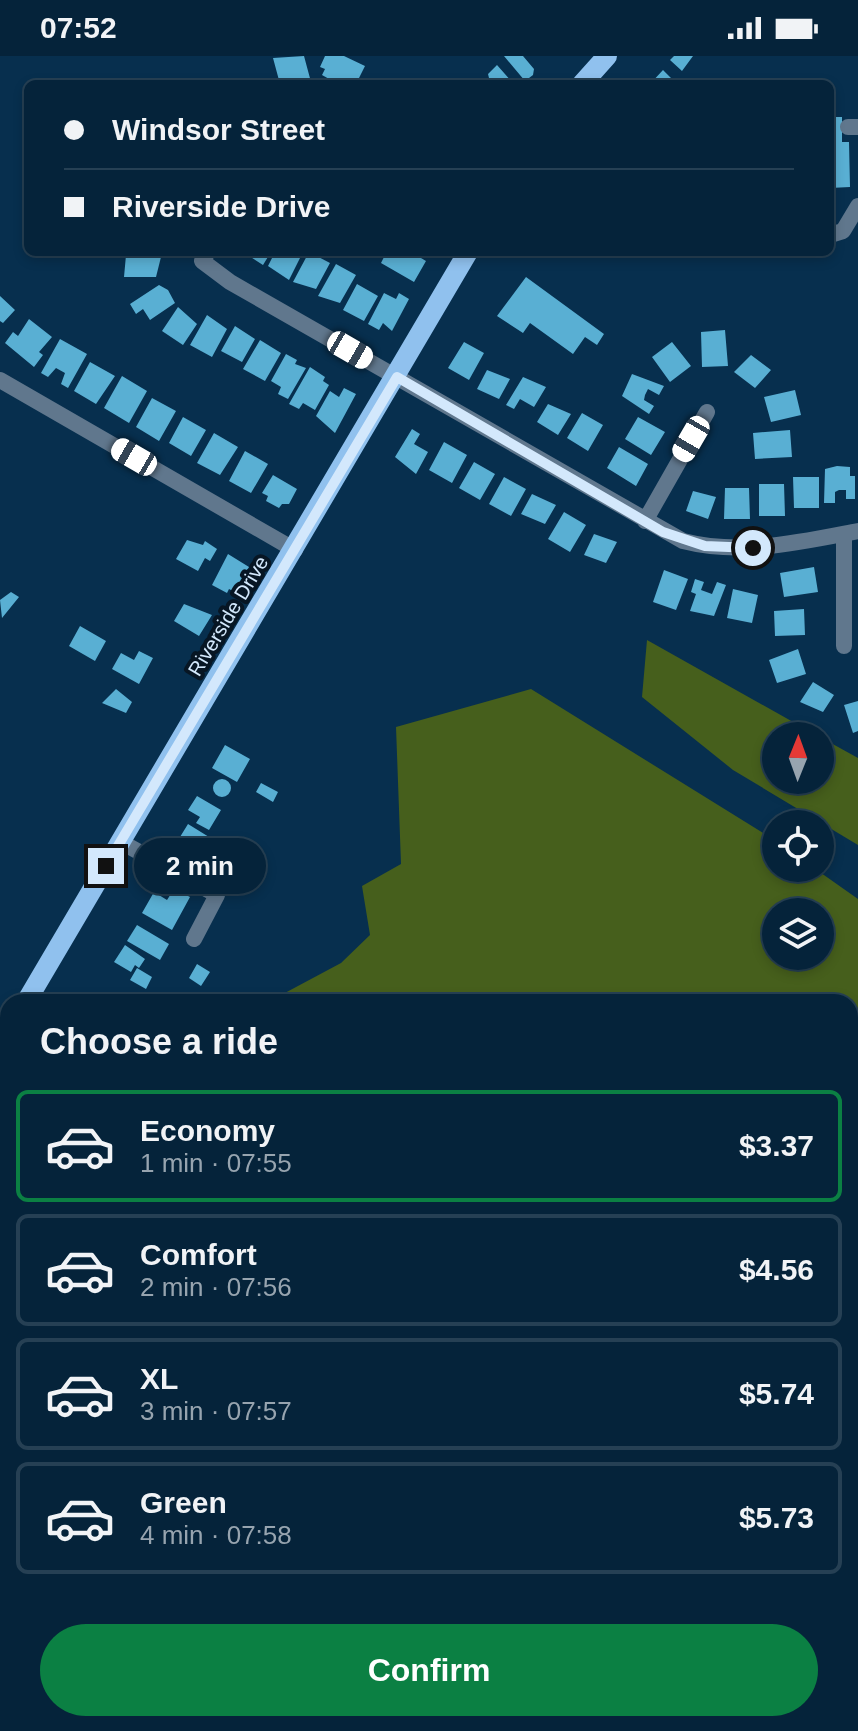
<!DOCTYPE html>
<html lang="en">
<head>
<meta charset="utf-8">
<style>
	:root { --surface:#05233a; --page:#0e2b42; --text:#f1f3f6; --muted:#97a4af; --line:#264054; --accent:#0b8043 }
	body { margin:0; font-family:Helvetica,sans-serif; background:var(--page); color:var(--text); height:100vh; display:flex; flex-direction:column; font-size:30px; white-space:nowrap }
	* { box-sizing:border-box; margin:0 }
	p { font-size:26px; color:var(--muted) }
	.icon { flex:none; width:44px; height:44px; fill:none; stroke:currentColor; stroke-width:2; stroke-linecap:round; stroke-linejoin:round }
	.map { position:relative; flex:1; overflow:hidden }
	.drawer { position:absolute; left:0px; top:938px; width:858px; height:738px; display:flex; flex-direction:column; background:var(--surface); border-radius:24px 24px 0 0; box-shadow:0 4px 12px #0003,0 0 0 2px var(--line) }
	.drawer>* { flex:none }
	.guide { position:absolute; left:24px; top:24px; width:810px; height:176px; border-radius:12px; box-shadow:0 4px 12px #0003,0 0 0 2px var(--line); display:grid; align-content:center; height:176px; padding:0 40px; background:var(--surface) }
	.needle { width:52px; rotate:1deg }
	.controls { position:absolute; left:762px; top:666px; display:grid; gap:16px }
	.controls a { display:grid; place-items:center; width:72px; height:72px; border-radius:50%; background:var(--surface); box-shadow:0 4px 12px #0003,0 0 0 2px var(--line); font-size:40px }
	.end { position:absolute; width:36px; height:36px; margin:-18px; border:10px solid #d3e8fc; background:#111; box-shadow:0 0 0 4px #111 }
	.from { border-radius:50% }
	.bubble { position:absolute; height:56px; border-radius:28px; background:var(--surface); box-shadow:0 4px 12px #0003,0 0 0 2px var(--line); font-size:26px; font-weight:600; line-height:56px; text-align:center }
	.car { position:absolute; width:24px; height:48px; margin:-24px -12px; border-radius:10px; box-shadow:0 0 6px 2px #0007; background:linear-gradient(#fff 24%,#345 0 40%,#fff 0 76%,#345 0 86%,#fff 0) }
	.guide b { display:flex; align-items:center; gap:28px; height:76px; font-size:30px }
	.guide b+b { border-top:2px solid var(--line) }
	.guide i { width:20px; height:20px; background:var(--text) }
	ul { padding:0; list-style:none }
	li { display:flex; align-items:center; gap:24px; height:112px; margin:0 16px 12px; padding:0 24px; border:4px solid var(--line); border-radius:12px }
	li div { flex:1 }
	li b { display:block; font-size:30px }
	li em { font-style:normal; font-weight:600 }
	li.on { border-color:var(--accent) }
	li>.icon { width:72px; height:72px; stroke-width:1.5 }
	h2 { padding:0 40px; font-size:36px; line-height:96px }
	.primary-button { display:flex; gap:16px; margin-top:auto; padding:16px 40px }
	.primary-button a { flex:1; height:92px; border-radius:48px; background:var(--accent); color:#fff; font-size:32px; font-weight:600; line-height:92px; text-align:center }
	.status { display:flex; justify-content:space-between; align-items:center; height:56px; padding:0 40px; background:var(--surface); direction:ltr }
	.status svg { height:22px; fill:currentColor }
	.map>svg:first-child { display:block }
	.forest { fill:#465f1c; fill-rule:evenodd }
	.building { fill:#59afd3 }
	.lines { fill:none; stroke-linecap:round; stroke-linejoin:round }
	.minor { stroke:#60778d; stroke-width:16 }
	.major { stroke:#90c1ee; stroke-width:20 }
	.route { stroke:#d3e8fc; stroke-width:10 }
	.labels { text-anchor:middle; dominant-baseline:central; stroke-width:8; stroke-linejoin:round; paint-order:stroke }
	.street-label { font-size:20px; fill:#d3e8fc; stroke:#071624 }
</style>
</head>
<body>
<div class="status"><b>07:52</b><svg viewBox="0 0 49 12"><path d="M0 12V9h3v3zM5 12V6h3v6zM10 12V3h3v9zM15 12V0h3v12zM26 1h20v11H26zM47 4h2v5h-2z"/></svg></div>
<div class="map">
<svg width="858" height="1675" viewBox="0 0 858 1675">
	<rect width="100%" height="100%" fill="#072f4e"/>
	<path class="forest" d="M647,584L818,680H776V724H820V681L858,702V789L733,714L642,641Z
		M531,633L776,785V812H814L858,843V1675L686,1673L688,1668H850V946H268L341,907L370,879L362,830L401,808L396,671ZM776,856H820V900H776Z"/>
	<path class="building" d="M304,0L311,26L280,28L273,2Z
		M325,0H344L365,10L356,28H338L322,19L325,13L320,11Z
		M504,0H523L534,13L533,19L525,25Z
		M674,0H693L682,15L670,4Z
		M497,9L511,25L508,28L490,26L488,18Z
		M663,14L677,28H650Z
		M830,61H842V86H849L850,131L830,132Z
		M243,196H271L263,209Z
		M275,196L302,198L289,224L268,210Z
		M309,196L330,207L316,233L293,226Z
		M395,196H411L426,205L414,226L381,207L385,199L391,202Z
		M147,197H162L156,221H124L126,199L147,200Z
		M336,208L356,219L340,247L318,240Z
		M526,221L604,278L597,289L585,281L573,298L530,267L523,277L497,260Z
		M357,228L378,240L364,265L343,254Z
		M159,229L168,234L175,247L150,264L143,253L136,258L130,248Z
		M384,237L396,243L399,237L409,243L392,275L383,267L379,274L368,268Z
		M0,240L15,254L3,267L0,265Z
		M178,251L197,268L183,289L162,275Z
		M207,259L227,273L212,301L190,289Z
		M29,263L52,281L39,296L43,299L34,311L5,287L13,276L18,280Z
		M235,270L255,283L242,306L221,295Z
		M725,274L728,310L702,311L701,276Z
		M60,283L87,298L68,332L61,328L65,317L56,312L48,321L41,317Z
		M260,284L281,297L265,325L243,313Z
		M464,286L484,297L469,324L448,312Z
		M672,286L691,310L670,326L652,301Z
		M286,298L297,304L295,308L306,312L288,343L278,338L281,331L271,325Z
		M751,299L771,314L755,332L734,316Z
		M90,306L115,320L96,348L74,335Z
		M310,311L325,321L323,325L329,329L315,354L303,347L299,353L289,348Z
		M487,314L510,323L499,343L477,333Z
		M632,318L664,330L659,339L648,333L645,339L644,344L654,350L649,358L622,340Z
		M122,320L147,335L129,367L104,352Z
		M523,321L546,331L534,351L520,343L514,353L506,349Z
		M344,332L356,338L335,377L316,360L330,335L339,341Z
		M795,334L801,359L771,366L764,341Z
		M152,342L176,355L159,385L136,371Z
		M548,348L571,358L558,379L537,366Z
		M582,357L603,369L588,395L567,382Z
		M183,361L206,374L191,400L169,387Z
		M638,361L665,376L651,399L625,383Z
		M412,373L420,378L414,388L428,396L416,418L395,401Z
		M790,374L792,401L755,403L753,377Z
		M214,377L238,391L220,419L197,407Z
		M444,386L467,399L452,427L429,414Z
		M619,391L648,408L636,430L607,412Z
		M245,395L268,408L251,437L229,425Z
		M474,406L495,418L480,444L459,432Z
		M837,410L850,411V420H855V443H846V434H839L835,436V447H824L825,413Z
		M273,419L297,433L289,448H282L279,452L266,445L268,440L262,437Z
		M504,421L526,433L511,460L489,448Z
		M793,421H819V452H794Z
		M759,428H784L785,460H759Z
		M725,432H749L750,463H724Z
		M693,435L716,441L708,463L686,455Z
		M532,438L556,449L545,468L521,458Z
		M564,456L586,469L570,496L548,483Z
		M594,478L617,486L606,507L584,499Z
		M187,484L203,489L205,485L217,493L210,505L205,502L198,515L176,503Z
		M228,498L249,511L235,536L229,533L227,537L212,529Z
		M814,511L818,536L784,541L780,517Z
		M664,514L688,523L676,554L653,546Z
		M695,523L704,526L701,534L712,538L717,526L726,529L714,560L690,555L696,538L691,536Z
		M733,533L758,539L752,567L727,562Z
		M11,536L19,541L2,562L0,544Z
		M184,548L212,559L199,580L174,565Z
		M804,553L805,579L775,580L774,555Z
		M80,570L106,585L95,605L69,590Z
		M798,593L806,618L777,627L769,604Z
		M139,595L153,602L139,628L112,613L121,597L134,604Z
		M813,626L834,639L823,656L800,646Z
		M116,633L132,646L126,657L102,647Z
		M858,645V675L853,677L844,649Z
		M225,689L250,703L237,726L212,712Z
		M213 732a9 9 0 1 1 18 0a9 9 0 1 1-18 0Z
		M261,727L278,736L273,746L256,736Z
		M197,740L221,754L209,774L196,767L200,761L188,754Z
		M188,768L209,781L201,793L180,781Z
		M174,833L190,841L172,874L142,857L154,836L167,844Z
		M137,869L169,888L160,904L127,885Z
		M125,889L145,903L139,912L135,909L131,916L114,906Z
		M197,908L210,916L201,930L189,922Z
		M137,912L152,921L146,933L130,924Z
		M0,1139L8,1142L7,1174L0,1171Z
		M0,1186L8,1188V1221L0,1219Z
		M0,1226L7,1227L3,1254H0Z
		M0,1573H8V1593H0Z
		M55,1668H69V1675H55Z
		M165,1668H181V1675H165Z
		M134,1670H155L160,1675H134Z"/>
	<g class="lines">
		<path class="minor" d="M848,71H858
			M830,179L843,175L858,150
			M208,196L202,205L230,226L683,485C741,500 801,486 858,475
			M0,324L295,494
			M645,465L707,356
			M844,478V590
			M121,786L217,839L194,883
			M0,1540H8
			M100,1668V1675"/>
		<path class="major" d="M582,28L607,0
			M26,946L468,196
			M0,995L8,980"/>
	</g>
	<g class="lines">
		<path class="route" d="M106,810L397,321L663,476L705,490L753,492"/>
	</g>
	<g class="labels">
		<g class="street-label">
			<text transform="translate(228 560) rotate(-59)">Riverside Drive</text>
		</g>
	</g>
</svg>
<div class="controls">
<a><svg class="needle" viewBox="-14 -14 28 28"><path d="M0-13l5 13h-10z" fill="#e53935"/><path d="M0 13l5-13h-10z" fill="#97a4af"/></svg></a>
<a><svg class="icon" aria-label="locate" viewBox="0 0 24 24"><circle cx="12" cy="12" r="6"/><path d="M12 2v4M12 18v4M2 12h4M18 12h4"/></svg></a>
<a><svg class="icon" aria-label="layers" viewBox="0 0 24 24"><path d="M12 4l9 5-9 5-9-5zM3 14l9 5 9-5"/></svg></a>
</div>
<i class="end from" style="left:753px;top:492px"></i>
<i class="end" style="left:106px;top:810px"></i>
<div class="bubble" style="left:134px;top:782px;width:132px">2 min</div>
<i class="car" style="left:350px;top:294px;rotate:120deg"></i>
<i class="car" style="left:691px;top:383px;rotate:210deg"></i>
<i class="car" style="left:134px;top:401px;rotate:300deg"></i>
<div class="guide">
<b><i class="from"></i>Windsor Street</b>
<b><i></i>Riverside Drive</b>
</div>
<section class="drawer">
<h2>Choose a ride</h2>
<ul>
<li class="on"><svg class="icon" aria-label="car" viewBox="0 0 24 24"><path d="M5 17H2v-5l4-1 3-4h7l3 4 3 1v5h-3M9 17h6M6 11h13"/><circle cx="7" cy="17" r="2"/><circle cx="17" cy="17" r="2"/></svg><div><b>Economy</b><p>1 min · 07:55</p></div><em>$3.37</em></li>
<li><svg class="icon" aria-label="car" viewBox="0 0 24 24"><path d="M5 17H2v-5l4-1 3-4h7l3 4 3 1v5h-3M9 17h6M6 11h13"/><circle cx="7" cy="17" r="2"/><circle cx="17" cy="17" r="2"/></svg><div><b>Comfort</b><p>2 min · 07:56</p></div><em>$4.56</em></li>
<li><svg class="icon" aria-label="car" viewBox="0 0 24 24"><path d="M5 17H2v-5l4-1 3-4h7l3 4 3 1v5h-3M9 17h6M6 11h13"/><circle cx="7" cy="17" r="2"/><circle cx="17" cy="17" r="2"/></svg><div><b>XL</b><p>3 min · 07:57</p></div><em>$5.74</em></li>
<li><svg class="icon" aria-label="car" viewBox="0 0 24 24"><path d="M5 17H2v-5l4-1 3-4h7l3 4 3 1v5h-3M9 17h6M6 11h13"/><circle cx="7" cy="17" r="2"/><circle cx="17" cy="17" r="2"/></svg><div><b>Green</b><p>4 min · 07:58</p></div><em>$5.73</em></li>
</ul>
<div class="primary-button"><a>Confirm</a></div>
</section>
</div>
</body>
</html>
